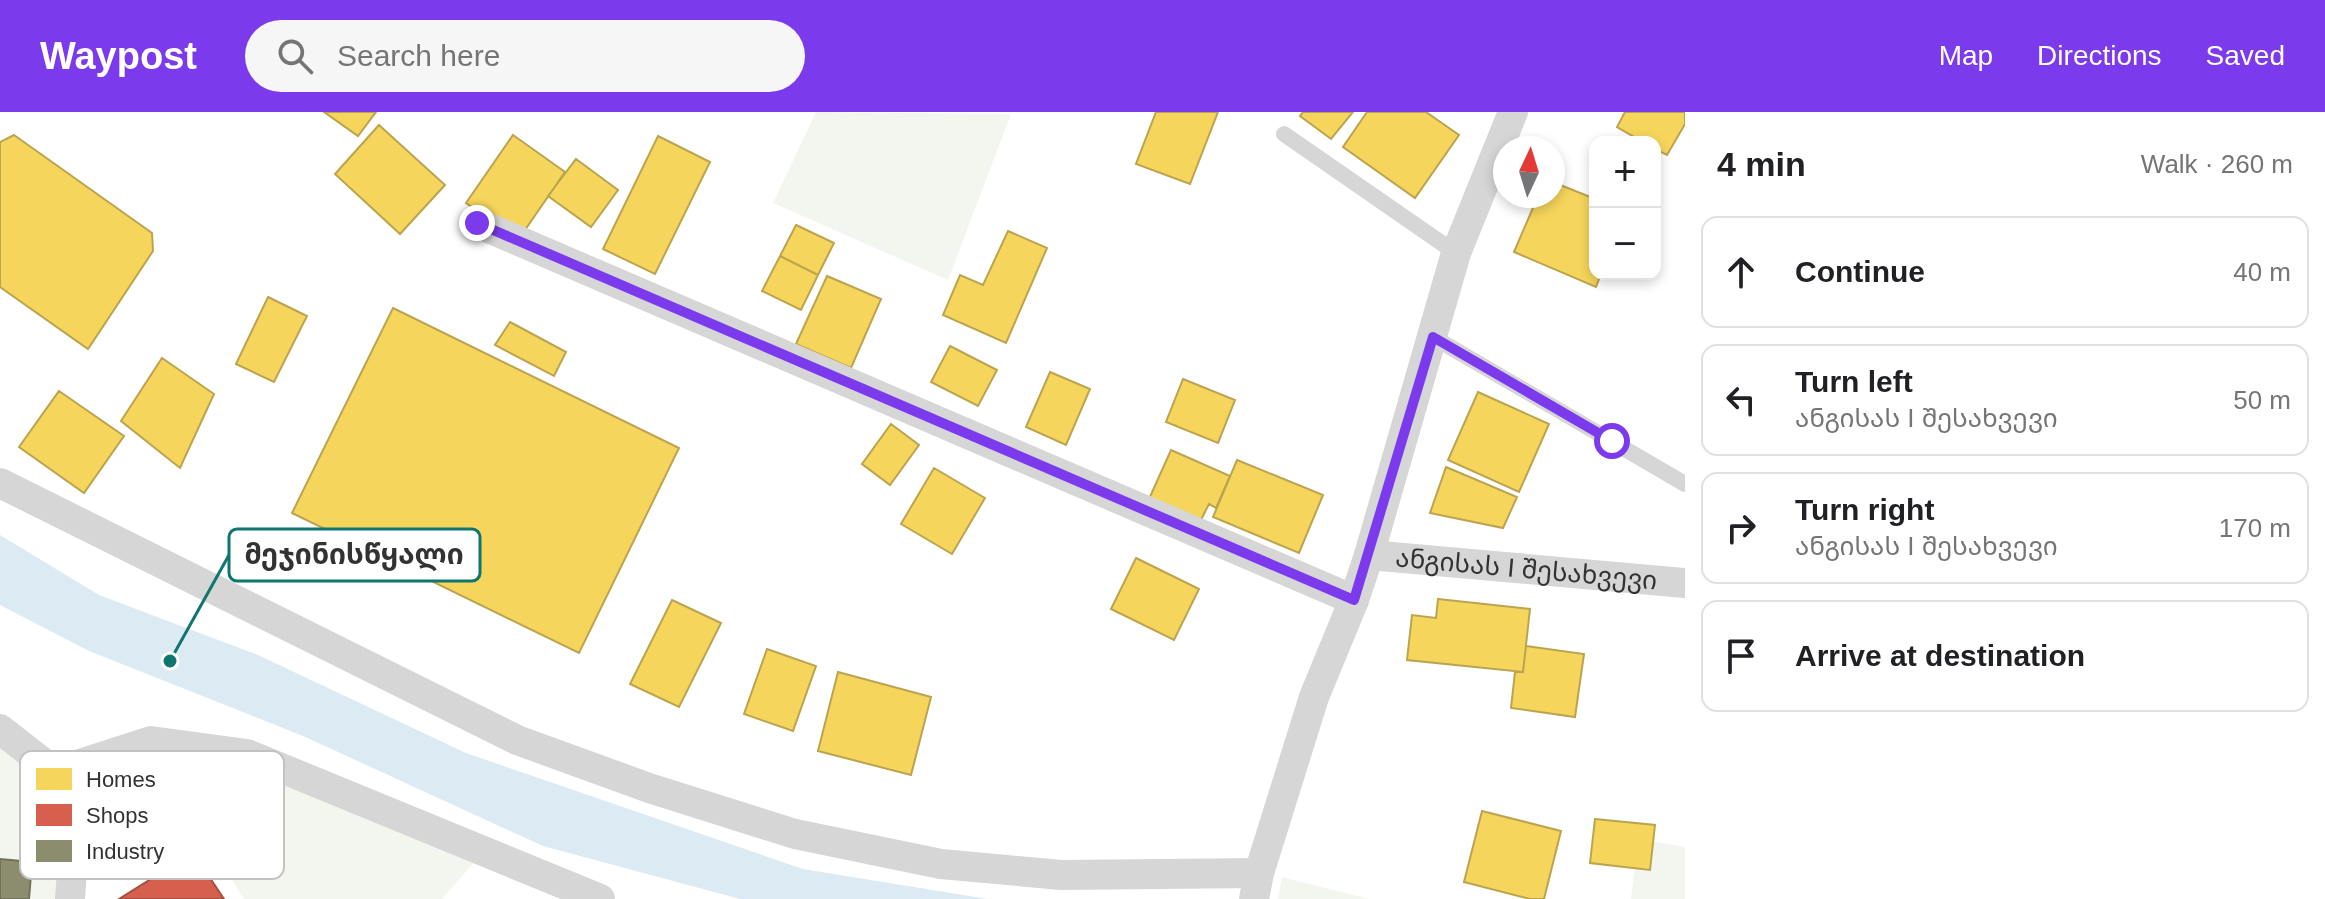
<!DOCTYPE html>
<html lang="en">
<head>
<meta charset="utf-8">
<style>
	:root { --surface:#fff; --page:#f6f6f6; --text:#202124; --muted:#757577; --line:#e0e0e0; --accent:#7c3aed }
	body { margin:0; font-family:Helvetica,"Noto Sans Georgian",sans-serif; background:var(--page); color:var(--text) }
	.controls { position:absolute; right:24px; top:24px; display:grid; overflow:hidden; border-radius:16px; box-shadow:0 4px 12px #0003 }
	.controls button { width:72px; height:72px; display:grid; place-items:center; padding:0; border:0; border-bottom:2px solid var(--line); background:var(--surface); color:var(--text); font:40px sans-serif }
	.compass { position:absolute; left:1493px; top:24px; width:72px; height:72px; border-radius:50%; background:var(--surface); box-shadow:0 4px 12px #0003; rotate:4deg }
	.stop { position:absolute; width:24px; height:24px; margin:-18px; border:6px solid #7c3aed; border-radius:50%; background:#fff }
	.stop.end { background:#7c3aed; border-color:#fff; box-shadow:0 2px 8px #0008 }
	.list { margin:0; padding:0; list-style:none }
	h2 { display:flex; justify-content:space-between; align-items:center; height:104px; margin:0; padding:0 32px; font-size:34px }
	h2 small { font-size:26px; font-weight:400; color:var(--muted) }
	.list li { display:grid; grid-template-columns:52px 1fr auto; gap:24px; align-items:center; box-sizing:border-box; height:112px; margin:0 16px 16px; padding:0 16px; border:2px solid var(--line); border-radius:16px }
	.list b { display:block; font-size:30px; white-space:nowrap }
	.list p { margin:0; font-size:26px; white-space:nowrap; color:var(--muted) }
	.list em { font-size:26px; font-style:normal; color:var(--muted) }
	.icon { flex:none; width:44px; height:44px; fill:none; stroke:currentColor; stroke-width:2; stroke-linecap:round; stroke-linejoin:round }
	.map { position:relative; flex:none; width:1685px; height:787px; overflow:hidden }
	header { display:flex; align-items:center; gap:48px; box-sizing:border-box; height:112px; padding:0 40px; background:var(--accent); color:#fff }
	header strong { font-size:38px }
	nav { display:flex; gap:44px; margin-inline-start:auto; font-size:28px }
	.search { width:560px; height:72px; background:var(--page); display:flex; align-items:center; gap:20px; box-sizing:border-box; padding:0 28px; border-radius:44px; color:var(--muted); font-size:30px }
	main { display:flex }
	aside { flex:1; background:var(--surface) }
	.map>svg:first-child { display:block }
	.green { fill:#f3f6ee }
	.water { fill:#dcebf3 }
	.homes { fill:#f6d55c; stroke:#bba44f; stroke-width:2 }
	.shops { fill:#d6604d; stroke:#a55245; stroke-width:2 }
	.industry { fill:#8c8c6e; stroke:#71715c; stroke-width:2 }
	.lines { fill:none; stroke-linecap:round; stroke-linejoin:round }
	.lane { stroke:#d6d6d6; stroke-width:16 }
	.street { stroke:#d6d6d6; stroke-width:30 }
	.route { stroke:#7c3aed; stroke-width:10 }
	.labels { text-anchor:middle; stroke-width:8; stroke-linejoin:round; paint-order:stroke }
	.street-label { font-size:26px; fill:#323232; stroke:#fff }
	.key { fill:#fff; stroke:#c2c2c2; stroke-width:2 }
	.key-label { font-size:22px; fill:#323232 }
	.leader { fill:none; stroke:#0f766e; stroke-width:3 }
	.callout-dot { fill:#0f766e; stroke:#fff; stroke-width:3 }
	.callout { fill:#fff; stroke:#0f766e; stroke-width:3 }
	.callout-label { font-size:28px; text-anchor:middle; font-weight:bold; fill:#323232 }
</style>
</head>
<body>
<header>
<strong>Waypost</strong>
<div class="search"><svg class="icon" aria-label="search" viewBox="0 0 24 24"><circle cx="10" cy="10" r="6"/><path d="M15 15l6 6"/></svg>Search here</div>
<nav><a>Map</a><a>Directions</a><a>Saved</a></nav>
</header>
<main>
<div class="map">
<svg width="1685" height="787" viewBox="0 0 1685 787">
	<rect width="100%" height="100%" fill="#fff"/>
	<path class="green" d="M816,0L1011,2L948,168L773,91Z
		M0,617L55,660L70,787H0Z
		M247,642L484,739L442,787H244L214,740L182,666Z
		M1638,727L1685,735V787H1631Z
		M1282,765L1369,787H1278Z"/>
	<path class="water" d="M0,423L99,483L258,543L466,641L803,757L988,787H740L543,734L303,624L89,539L0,493Z"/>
	<path class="homes" d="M324,0H376L358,24Z
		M1156,0H1218L1190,72L1136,52Z
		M1303,0H1353L1331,27L1300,4Z
		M1367,0H1426L1459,23L1415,86L1343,35Z
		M1625,0H1685V12L1667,43L1655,37V30H1643L1617,15Z
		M379,13L445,73L400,122L335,62Z
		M14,23L152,121L153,139L88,237L0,175V30Z
		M513,23L565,60L518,128L466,91Z
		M658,24L710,50L655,162L603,137Z
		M576,47L618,78L591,115L548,84Z
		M1553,70L1595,87V162H1601L1596,175L1514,140L1538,84H1553Z
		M796,113L834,131L818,163L780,144Z
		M1008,119L1047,136L1006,231L943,203L960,163L983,173Z
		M780,144L818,163L801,198L762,179Z
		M827,164L881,187L851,256L796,232Z
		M268,185L307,204L274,270L236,252Z
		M393,196L679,336L579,541L292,401Z
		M510,210L566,240L554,264L495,233Z
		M950,234L997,258L978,294L931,270Z
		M162,246L214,282L180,356L121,309Z
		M1050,260L1090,277L1066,333L1026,315Z
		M1183,267L1235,288L1218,331L1166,310Z
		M59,279L124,324L84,381L19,335Z
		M1478,280L1549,312L1519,380L1448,348Z
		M891,312L919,333L890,373L862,352Z
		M1171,338L1230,364L1216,396L1209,392L1200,410L1149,387Z
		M1237,348L1323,383L1299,441L1213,405Z
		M1446,355L1517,385L1503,416L1430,401Z
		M934,356L985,386L952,442L901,412Z
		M1136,446L1199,477L1174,528L1111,497Z
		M1438,487L1530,497L1523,560L1407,548L1412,503L1436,506Z
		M672,488L721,511L679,595L630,572Z
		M1526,534L1584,542L1575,605L1511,596L1515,560H1523Z
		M767,537L816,554L793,619L744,602Z
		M838,560L931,585L911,663L818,639Z
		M1482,699L1561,719L1544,787H1530L1464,770Z
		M1595,707L1655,713L1650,758L1590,751Z"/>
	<path class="shops" d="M200,751L224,787H119L159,762Z"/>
	<path class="industry" d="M0,747L32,750L29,787H0Z"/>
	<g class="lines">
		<path class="lane" d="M1284,22L1456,141
			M1433,225L1685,372"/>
		<g class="street">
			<path d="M477,111L1354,488"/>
			<path d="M0,371L517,628L649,676L795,722L941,752L1061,763L1259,761"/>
			<path id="s1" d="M1369,443L1685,471"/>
			<path d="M0,617L55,660L151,629L247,642L600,787"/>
			<path d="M55,660L73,745L70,787"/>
			<path d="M1254,787L1259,761L1314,585L1354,488L1369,443L1456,141L1513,0"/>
		</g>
	</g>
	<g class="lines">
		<path class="route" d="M477,111L1354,488L1433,225L1612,329"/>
	</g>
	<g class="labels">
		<g class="street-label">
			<text dy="9" stroke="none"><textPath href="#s1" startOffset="158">ანგისას I შესახვევი</textPath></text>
		</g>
	</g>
	<rect x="20" y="639" width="264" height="128" rx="12" class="key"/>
	<rect x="36" y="656" width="36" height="22" fill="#f6d55c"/>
	<rect x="36" y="692" width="36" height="22" fill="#d6604d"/>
	<rect x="36" y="728" width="36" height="22" fill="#8c8c6e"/>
	<g class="key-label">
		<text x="86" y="675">Homes</text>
		<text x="86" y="711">Shops</text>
		<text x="86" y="747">Industry</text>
	</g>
	<path class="leader" d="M170 549L229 443"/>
	<circle class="callout-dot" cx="170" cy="549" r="8"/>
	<rect class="callout" x="229" y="417" width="251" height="52" rx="8"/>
	<g class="callout-label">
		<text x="354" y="452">მეჯინისწყალი</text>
	</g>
</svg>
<div class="controls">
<button>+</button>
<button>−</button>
</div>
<svg class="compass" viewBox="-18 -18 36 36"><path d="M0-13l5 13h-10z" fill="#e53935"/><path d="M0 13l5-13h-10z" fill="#757577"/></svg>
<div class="stop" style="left:1612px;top:329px"></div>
<div class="stop end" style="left:477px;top:111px"></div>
</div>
<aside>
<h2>4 min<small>Walk · 260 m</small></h2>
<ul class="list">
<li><svg class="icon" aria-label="ahead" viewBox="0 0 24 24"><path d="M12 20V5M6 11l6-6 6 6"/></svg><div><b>Continue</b></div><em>40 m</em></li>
<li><svg class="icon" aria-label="left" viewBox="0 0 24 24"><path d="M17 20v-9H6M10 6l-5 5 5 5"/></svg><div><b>Turn left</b><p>ანგისას I შესახვევი</p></div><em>50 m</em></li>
<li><svg class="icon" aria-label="right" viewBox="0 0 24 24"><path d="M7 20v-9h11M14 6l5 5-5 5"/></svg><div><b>Turn right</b><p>ანგისას I შესახვევი</p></div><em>170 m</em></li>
<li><svg class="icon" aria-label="arrive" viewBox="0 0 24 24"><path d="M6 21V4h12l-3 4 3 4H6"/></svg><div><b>Arrive at destination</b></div></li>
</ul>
</aside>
</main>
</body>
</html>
